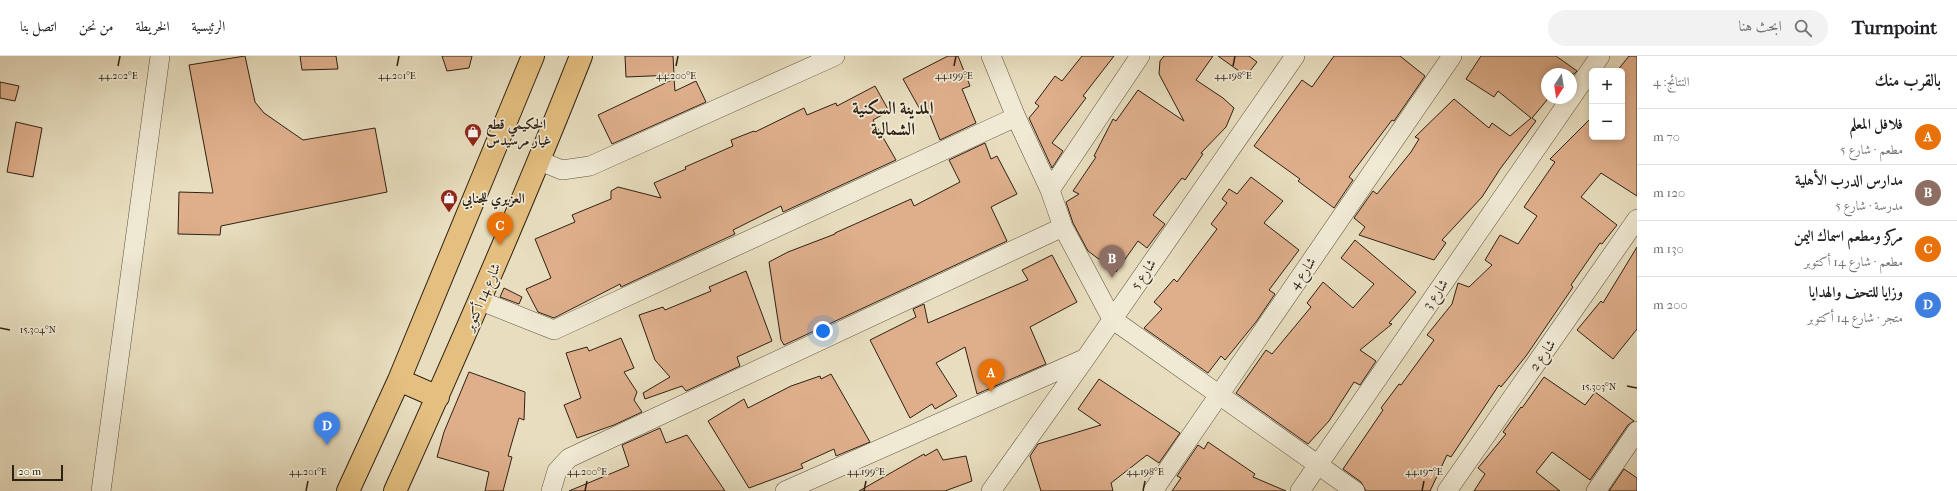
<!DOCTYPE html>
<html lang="ar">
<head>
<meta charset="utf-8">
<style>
	:root { --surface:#fff; --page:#f2f2f2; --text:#202124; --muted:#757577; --line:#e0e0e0; --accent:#db2777 }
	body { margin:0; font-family:"IM FELL French Canon",Amiri,serif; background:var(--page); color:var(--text); direction:rtl }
	.controls { position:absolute; right:12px; top:12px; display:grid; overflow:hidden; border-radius:6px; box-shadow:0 2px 6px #0003 }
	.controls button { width:36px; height:36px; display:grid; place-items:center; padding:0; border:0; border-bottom:1px solid var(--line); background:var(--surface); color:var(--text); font:20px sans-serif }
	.compass { position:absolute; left:1541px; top:12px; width:36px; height:36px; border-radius:50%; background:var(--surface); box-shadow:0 2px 6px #0003; rotate:192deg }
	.scale { position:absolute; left:12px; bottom:10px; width:51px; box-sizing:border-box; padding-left:4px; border:2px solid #2e2114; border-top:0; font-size:11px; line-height:14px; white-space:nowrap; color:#2e2114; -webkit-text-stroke:3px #f0ead5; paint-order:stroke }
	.you { position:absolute; left:823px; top:275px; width:14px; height:14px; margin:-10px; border:3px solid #fff; border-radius:50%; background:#1a73e8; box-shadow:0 0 0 6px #1a73e833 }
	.badge { display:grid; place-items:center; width:26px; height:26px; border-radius:50%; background:var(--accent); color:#fff; font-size:13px; font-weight:700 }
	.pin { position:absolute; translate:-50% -33px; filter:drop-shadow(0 1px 2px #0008) }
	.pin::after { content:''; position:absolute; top:21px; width:14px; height:12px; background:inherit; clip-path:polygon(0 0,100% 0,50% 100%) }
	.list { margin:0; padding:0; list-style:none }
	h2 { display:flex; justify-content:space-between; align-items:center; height:52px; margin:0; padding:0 16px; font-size:17px }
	h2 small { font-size:13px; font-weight:400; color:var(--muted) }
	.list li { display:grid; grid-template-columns:26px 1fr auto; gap:12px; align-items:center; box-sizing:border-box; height:56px; padding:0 16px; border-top:1px solid var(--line) }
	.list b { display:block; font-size:15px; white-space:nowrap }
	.list p { margin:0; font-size:13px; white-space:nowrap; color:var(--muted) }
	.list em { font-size:13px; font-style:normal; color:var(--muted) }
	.icon { flex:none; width:22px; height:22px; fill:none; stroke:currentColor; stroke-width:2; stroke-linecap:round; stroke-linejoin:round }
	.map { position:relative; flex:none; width:1637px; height:435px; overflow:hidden; direction:ltr }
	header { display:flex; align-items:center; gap:24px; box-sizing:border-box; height:56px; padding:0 20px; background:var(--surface); border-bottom:1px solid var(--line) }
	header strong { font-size:19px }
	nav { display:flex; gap:22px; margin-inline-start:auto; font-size:14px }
	.search { width:280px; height:36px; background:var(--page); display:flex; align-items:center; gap:10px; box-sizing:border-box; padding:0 14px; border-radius:22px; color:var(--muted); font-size:15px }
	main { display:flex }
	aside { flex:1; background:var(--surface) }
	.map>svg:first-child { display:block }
	.building { fill:#dfaf8c; stroke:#2e2114 }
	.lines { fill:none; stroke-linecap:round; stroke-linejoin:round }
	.minor-casing { stroke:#5c503f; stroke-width:20 }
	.major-casing { stroke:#2e2114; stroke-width:24 }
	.minor { stroke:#f0ead5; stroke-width:19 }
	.major { stroke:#e4bf80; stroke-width:22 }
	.ticks { fill:none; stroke:#2e2114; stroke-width:1.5 }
	.labels { text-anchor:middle; stroke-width:3.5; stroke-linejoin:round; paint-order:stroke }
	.poi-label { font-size:14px; font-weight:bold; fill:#2e2114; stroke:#f0ead5; text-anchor:start }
	.street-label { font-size:14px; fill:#2e2114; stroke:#f0ead5 }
	.district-label { font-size:18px; font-weight:bold; fill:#2e2114; stroke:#f0ead5 }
	.ticks-label { font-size:10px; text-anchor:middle; fill:#2e2114; stroke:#f0ead5; stroke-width:3.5; stroke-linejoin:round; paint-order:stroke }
</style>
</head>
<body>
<header>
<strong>Turnpoint</strong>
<div class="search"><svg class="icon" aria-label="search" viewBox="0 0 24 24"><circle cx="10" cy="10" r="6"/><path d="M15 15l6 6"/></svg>ابحث هنا</div>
<nav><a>الرئيسية</a><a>الخريطة</a><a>من نحن</a><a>اتصل بنا</a></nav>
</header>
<main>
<aside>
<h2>بالقرب منك<small>النتائج: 4</small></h2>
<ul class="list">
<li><span class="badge" style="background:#e8710a">A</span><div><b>فلافل المعلم</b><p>مطعم · شارع 5</p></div><em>70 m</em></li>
<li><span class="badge" style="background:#8d6e63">B</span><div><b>مدارس الدرب الأهلية</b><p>مدرسة · شارع 5</p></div><em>120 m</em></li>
<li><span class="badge" style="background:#e8710a">C</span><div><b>مركز ومطعم اسماك اليمن</b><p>مطعم · شارع 14 أكتوبر</p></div><em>130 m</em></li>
<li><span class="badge" style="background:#3f7fe0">D</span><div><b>وزايا للتحف والهدايا</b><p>متجر · شارع 14 أكتوبر</p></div><em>200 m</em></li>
</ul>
</aside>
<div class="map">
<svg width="1637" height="435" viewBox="0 0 1637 435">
	<rect width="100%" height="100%" fill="#e8debf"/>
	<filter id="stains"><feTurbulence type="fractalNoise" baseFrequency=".005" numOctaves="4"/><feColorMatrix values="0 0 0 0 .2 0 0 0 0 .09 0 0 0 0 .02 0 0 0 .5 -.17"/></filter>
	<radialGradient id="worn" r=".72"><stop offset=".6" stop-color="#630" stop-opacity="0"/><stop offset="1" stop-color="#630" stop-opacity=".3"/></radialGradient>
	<path class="building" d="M245,0L255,46L264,57L303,84L375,72L387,136L221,170L220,179L178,178L179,136L213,137L189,9Z
		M300,0H336L338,13L302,14Z
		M442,0H472L469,12L447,15Z
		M625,0H673L674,19L626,21Z
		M948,0H958L970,30L962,33L976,67L940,84L928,54L922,57L903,23Z
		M1082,0H1114L1083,40L1086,42L1052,87L1063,95L1052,112L1029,62L1039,50L1035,47L1055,20L1062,25Z
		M1164,0H1213L1196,24L1223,42L1234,52L1226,71L1201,97L1203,98L1185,124L1182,122L1153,159L1165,168L1147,192L1138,185L1116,216L1088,195L1073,167L1066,146L1079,138L1073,135L1096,101L1094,100L1113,63L1116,65L1138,34L1184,65L1159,18L1160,5Z
		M1218,0H1249L1257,6L1246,20Z
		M1334,0H1400L1425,20L1394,65L1392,64L1349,121L1353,124L1334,152L1298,125L1300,123L1254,90L1302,24L1312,31Z
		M1481,0H1556L1577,15L1574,18H1547V44L1532,62L1536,65L1500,113L1482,141L1442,184L1446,187L1434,204L1359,179L1365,171L1354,162L1373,135L1377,138L1411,96L1419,83L1415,81L1454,43L1489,72L1492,67L1510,80L1531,62L1498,35L1494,41L1466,23Z
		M1629,0H1637V140L1601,117L1581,141L1617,169L1602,188L1600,187L1571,229L1573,231L1526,300L1501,331L1499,329L1451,401L1447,399L1430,435H1366L1361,426L1343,413L1383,354L1381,352L1399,328L1401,329L1434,284L1427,279L1452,248L1458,227L1469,231L1492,209L1485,204L1500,179L1518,188L1537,160L1524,151L1555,106L1550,103L1592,61V81H1622V15H1617Z
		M674,23L675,35L696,25L706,46L612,88L598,59Z
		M0,26L19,30L15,45L0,42Z
		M875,30L889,55L873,64L896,104L783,156L781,150L733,174L735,178L621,231L620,228L554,262L538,256L526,233L551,222L535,183L575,166L572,159L611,143V135L618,131L661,142L654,127L686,113L685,111L733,90L731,84L754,75L755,76L804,52L807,59L836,47L837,50Z
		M16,66L42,72L33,121L7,116Z
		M985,87L991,103L997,100L1017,138L991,151L1007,185L784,289L781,284L769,206L788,196L835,178V177L911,143L914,150L960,126L949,104Z
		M1251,121L1283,145L1264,167L1299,194L1269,234L1275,238L1256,266L1225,304L1221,300L1208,317L1144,272L1162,253L1154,246L1174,223L1177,226L1217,173L1211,168L1227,147L1222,143L1229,133L1237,138Z
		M1355,184L1416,236L1389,267L1392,268L1360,294L1376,305L1360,329L1354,326L1329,365L1308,388L1236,337L1266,294L1272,298L1311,251L1307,247L1323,226L1353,252L1374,228L1341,202Z
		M1637,191V273L1613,303L1577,274L1601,245L1603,247Z
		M1052,199L1077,246L1030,271L1046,308L977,338L965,291L936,307L957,340L935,353L932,348L910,362L870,284L916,261L913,253L924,248L928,267L1028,224L1022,214Z
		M746,215L772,285L737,301L740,310L686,335L682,330L645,343L643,337L670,321L655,304L639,259L663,251L665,254L711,235L709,231Z
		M504,232L522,241L519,248L500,241Z
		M621,282L634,312L624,316L637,336L634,344L642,356L614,369L577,382L564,349L581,342L566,297L587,291L589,295Z
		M469,316L525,336L524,364L519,362L508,400L512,401L503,435H485L489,416L437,401L444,376Z
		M831,318L870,386L836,400L834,393L801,408L803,412L749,432L708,365L744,343L748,352L791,330L820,320L821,323Z
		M1544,321L1585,349L1595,336L1634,365L1628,369L1590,424L1552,396L1536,416L1560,435H1474L1485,418L1478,412L1506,378L1503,376L1521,351L1522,352Z
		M1099,323L1180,377L1159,407L1147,399L1111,427L1113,435H1041L1030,400L1038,388L1101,369L1078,353Z
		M660,372L666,387L687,379L725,435H569L629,410L622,389Z
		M1208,386L1255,418L1253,421L1286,435H1172L1181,422L1177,420L1198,389L1204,393Z
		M937,393L943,404L966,400L972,425L945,435H859L924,398L925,400Z
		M1624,413L1637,422V435H1609Z"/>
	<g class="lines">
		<defs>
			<path id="minor" d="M991,0L1016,61L1050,134L1063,171L1112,263L1355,435
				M1571,42L1600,0
				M540,105L562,114L590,110L835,0
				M1050,134L1140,0
				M481,245L554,274L1016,61
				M101,435L160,0
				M551,435L557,415L569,402L1063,171
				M785,435L1084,303
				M991,435L1085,303L1295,0
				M1153,435L1452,0
				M1300,435L1571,42
				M1447,435L1637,163
				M1596,435L1637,375"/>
			<path id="major" d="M399,324L438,341
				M348,435L399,324L533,0
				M395,435C460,291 523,147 581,0"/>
		</defs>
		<use href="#minor" class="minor-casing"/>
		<use href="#major" class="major-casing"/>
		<use href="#minor" class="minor"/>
		<use href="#major" class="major"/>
	</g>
	<path class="ticks" d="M118,10L120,0M397,10L399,0M676,10L678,0M954,10L956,0M1233,10L1235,0M0,272L10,274M1627,330L1637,332M306,435L308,425M585,435L587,425M864,435L866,425M1143,435L1145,425M1422,435L1424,425"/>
	<defs>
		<symbol id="shop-pin" viewBox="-11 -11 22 30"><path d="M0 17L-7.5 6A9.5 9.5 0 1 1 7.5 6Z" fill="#8f2418" stroke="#f0ead5"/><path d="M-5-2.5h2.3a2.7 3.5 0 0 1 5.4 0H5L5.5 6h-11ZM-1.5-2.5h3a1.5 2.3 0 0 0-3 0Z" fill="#fff"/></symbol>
	</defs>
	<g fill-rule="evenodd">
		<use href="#shop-pin" x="463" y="66" width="20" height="27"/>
		<use href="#shop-pin" x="439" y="132" width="20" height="27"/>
	</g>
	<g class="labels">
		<g class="poi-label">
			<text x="486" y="73">الحكيمي قطع<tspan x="486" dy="16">غيار مرسيدس</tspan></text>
			<text x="462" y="147">العزيري للجنابي</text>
		</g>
		<g class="street-label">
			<text transform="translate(1302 217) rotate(-55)" y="5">شارع 4</text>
			<text transform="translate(1143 218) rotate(-55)" y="5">شارع 5</text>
			<text transform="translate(1435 238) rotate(-55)" y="5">شارع 3</text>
			<text transform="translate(482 241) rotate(-67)" y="5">شارع 14 أكتوبر</text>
			<text transform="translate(1542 299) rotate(-55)" y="5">شارع 2</text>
		</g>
		<g class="district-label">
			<text x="893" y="58">المدينة السكنية<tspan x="893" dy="21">الشمالية</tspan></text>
		</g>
	</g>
	<g class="ticks-label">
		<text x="118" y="23">44.202°E</text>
		<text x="397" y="23">44.201°E</text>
		<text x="676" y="23">44.200°E</text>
		<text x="954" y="23">44.199°E</text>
		<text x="1233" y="23">44.198°E</text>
		<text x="38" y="277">15.304°N</text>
		<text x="1599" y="334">15.303°N</text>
		<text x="308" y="419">44.201°E</text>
		<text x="587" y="419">44.200°E</text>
		<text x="866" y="419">44.199°E</text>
		<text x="1145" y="419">44.198°E</text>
		<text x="1424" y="419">44.197°E</text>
	</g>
	<rect width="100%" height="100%" filter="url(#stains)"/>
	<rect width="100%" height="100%" fill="url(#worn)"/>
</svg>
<div class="controls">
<button>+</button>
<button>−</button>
</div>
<svg class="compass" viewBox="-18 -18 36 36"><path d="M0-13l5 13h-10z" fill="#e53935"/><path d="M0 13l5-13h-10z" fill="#757577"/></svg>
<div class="scale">20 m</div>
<div class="you"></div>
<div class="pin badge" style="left:991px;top:336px;background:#e8710a">A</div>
<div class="pin badge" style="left:1112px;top:222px;background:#8d6e63">B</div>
<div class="pin badge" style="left:500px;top:189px;background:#e8710a">C</div>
<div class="pin badge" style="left:327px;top:389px;background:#3f7fe0">D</div>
</div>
</main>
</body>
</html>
